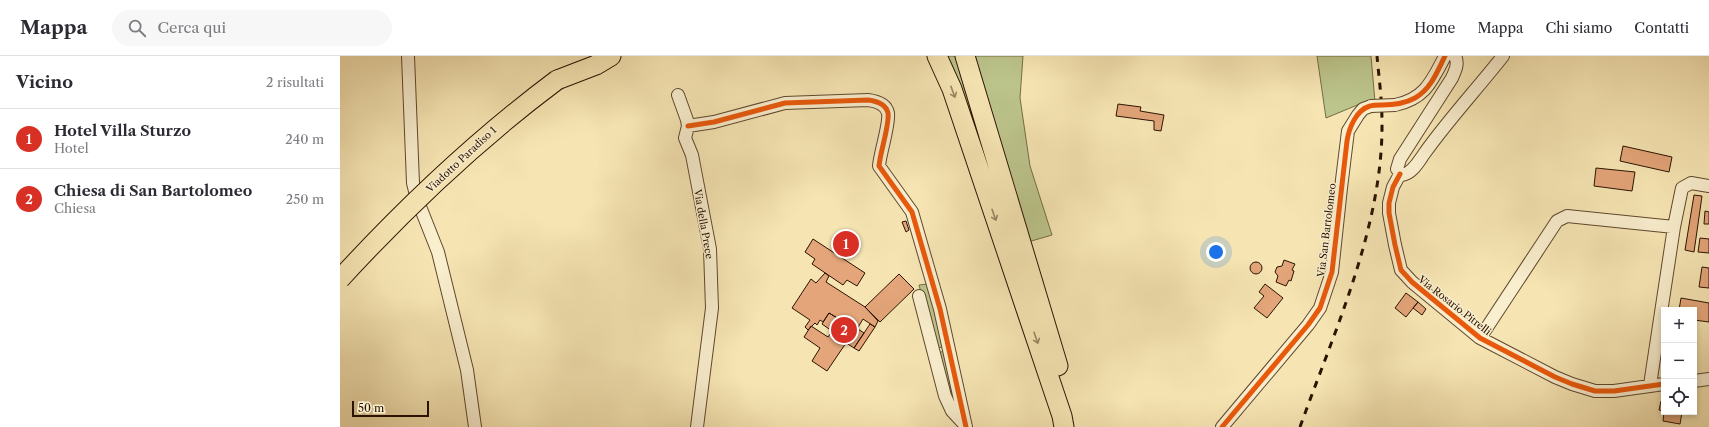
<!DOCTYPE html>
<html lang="it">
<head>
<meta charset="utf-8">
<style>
	:root { --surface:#fff; --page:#f7f7f7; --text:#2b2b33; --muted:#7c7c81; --line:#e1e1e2; --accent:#d93025 }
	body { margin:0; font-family:"Libre Caslon Text",serif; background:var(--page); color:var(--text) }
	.controls { position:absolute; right:12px; bottom:12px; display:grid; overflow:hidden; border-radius:0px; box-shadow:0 2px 6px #0003 }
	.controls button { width:36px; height:36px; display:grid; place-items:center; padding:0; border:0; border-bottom:1px solid var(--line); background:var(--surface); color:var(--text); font:20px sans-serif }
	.scale { position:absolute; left:12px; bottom:10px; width:77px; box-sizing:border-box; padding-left:4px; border:2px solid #2b1300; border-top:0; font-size:11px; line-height:14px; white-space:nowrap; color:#2b1300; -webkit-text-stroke:3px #f9eece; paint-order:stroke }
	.you { position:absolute; left:876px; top:196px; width:14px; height:14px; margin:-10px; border:3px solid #fff; border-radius:50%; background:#1a73e8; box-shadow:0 0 0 6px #1a73e833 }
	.badge { display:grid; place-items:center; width:26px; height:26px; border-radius:50%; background:var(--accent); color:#fff; font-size:13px; font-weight:700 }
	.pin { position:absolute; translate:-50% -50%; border:2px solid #fff; box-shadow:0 1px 4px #0006 }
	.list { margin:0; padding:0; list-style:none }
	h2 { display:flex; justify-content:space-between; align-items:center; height:52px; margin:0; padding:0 16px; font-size:17px }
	h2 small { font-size:13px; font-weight:400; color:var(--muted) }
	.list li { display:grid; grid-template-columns:26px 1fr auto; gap:12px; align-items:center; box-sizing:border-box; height:60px; padding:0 16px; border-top:1px solid var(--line) }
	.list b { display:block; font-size:15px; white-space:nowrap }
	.list p { margin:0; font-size:13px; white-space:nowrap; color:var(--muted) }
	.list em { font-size:13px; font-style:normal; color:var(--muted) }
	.icon { flex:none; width:22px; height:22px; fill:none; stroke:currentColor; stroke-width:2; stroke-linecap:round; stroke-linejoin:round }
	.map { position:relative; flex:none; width:1369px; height:371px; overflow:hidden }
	header { display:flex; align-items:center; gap:24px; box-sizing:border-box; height:56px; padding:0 20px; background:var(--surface); border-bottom:1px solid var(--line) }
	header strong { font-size:19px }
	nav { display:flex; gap:22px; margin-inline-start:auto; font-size:14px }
	.search { width:280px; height:36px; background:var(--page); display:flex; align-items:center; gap:10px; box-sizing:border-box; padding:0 14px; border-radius:22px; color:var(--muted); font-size:15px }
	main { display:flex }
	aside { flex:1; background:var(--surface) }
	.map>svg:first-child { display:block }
	.green { fill:#bcc58c; stroke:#746c46 }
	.building { fill:#e3a579; stroke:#2b1300 }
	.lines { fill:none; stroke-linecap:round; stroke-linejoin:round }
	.minor-casing { stroke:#5e482d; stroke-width:14 }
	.primary-casing { stroke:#2b1300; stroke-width:21 }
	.minor { stroke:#f9eece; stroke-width:12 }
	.primary { stroke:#f6e5b3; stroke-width:19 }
	.rail { stroke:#2b1300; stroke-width:3; stroke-dasharray:7 7; stroke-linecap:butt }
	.minor-bridge-casing { stroke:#5e482d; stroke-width:14; stroke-linecap:butt }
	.primary-bridge-casing { stroke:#2b1300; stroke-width:21; stroke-linecap:butt }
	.minor-bridge { stroke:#f9eece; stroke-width:12 }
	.primary-bridge { stroke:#f6e5b3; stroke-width:19 }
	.cycleway-casing { stroke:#f9eece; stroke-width:8 }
	.cycleway { stroke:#e8590c; stroke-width:5 }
	.oneway { stroke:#9b8662 }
	.labels { text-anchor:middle; stroke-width:3; stroke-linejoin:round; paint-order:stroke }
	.street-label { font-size:10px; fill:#2b1300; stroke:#f9eece }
</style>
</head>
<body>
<header>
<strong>Mappa</strong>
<div class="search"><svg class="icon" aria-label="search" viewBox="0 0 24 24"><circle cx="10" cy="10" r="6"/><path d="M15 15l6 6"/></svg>Cerca qui</div>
<nav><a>Home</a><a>Mappa</a><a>Chi siamo</a><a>Contatti</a></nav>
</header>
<main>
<aside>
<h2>Vicino<small>2 risultati</small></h2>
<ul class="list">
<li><span class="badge">1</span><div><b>Hotel Villa Sturzo</b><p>Hotel</p></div><em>240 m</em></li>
<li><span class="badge">2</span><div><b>Chiesa di San Bartolomeo</b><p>Chiesa</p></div><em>250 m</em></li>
</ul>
</aside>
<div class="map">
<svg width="1369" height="371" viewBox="0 0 1369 371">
	<rect width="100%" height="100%" fill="#f6e5b3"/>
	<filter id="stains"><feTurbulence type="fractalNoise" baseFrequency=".005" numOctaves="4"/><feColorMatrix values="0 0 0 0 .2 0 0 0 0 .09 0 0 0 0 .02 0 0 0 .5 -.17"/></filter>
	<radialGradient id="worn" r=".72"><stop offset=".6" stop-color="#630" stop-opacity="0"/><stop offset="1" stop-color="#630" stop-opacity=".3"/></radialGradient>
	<path class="green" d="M603,0H616L672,186Z
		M633,0H683L680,42L690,110L712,179L688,186Z
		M977,0H1031L1035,46L1027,45L986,62Z
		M588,228L604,290L596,293L579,229Z
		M605,295L616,348L614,349L597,297Z"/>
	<path class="building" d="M778,48L801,51L800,55L824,59L821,75L814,74V65L776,60Z
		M1283,90L1332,101L1329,116L1280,105Z
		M1256,112L1295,116L1292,135L1254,130Z
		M1354,139L1362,140L1354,196L1345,194Z
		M1365,155L1369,156V168H1364Z
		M566,165L569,174L566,176L562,166Z
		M1360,182L1369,183V197L1358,196Z
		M473,183L525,217L517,230L507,224L503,229L472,208L475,203L465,196Z
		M944,204L955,208L952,214L954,215L951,225L949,224L946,230L936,226L938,220L935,216L937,211L942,210Z
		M910 212a6 6 0 1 1 12 0a6 6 0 1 1-12 0Z
		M1362,211L1369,212V232L1359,231Z
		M485,217L489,220L486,226L525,251L538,265L535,271L523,263L517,273L501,262L499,263L489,257L483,266L480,264L477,269L475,267L468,274L465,271L470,264L452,252L471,223L476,227Z
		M559,218L574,233L540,266L525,251Z
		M925,228L943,242L927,262L914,252L924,240L919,236Z
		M1066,237L1078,246L1066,261L1055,252Z
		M1341,242L1369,247V266L1354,264V254H1339Z
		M1078,246L1086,253L1082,259L1073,252Z
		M489,257L499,263L501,262L524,277L514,292L491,277L492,275L482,268Z
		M530,268L535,271L519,295L514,292Z
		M471,270L488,281L491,277L506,287L487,315L472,305L480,292L464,281Z
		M1321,345H1324V355L1319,354Z
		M1324,356H1342L1340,368L1323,365Z"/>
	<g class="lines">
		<defs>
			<path id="minor" d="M68,0L73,127L77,143L98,196L127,314L135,371
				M1115,0C1119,8 1115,15 1112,22L1060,103L1057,113L1062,119C1072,118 1079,105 1084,98C1108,64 1137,33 1163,0
				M338,39L347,64L348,70L345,82L352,99L370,193L372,252L357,371
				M1055,49C1085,43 1092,25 1105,0
				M348,70L374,66L445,47L528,44C536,45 546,48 548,57C550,67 540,97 539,110L572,156L600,253L626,371
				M1060,118L1053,131L1049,147V157L1055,189L1061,214L1072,226L1140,282L1215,321L1232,328L1255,335H1274L1324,328
				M579,240L605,340L612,355L626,370
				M1140,282L1217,165L1227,160L1334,171
				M1354,325L1369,323
				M1310,329L1334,171L1342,132L1351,127L1369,130
				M882,371L968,269L980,252L992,216L1001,132L1008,75L1018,59L1023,53L1031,50"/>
			<path id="primary" d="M597,0L612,33L722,360L724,371
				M625,0L718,310
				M217,24L256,9L271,0"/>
		</defs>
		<use href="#minor" class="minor-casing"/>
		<use href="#primary" class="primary-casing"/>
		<use href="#minor" class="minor"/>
		<use href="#primary" class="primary"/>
		<path class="rail" d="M960,371C994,276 1043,170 1042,67C1042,44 1039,22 1037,0"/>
		<defs>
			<path id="minor-bridge" d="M1031,50L1055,49"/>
			<path id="primary-bridge" d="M0,223C67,150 138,83 217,24"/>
		</defs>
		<use href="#minor-bridge" class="minor-bridge-casing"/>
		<use href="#primary-bridge" class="primary-bridge-casing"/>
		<use href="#minor-bridge" class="minor-bridge"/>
		<use href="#primary-bridge" class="primary-bridge"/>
		<defs>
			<path id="cycleway" d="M348,70L374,66L445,47L528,44C536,45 546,48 548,57C550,67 540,97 539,110L572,156L600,253L626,371
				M1060,118L1053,131L1049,147V157L1055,189L1061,214L1072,226L1140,282L1215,321L1232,328L1255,335H1274L1324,328
				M882,371L968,269L980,252L992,216L1007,85C1009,72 1016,54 1030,50C1033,49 1038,49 1042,49C1054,49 1064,48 1075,42C1091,33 1097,16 1105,0"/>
		</defs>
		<use href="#cycleway" class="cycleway-casing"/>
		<use href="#cycleway" class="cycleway"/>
	</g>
	<defs><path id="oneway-shaft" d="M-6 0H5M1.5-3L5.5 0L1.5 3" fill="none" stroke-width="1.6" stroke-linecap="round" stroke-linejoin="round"/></defs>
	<g class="oneway">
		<use href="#oneway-shaft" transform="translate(613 36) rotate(70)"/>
		<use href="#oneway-shaft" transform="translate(654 159) rotate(71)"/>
		<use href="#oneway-shaft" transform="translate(696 282) rotate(71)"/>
	</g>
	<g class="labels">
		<g class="street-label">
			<text transform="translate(121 103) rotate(-43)" y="4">Viadotto Paradiso 1</text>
			<text transform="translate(364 168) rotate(80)" y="4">Via della Prece</text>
			<text transform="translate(986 174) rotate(-83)" y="4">Via San Bartolomeo</text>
			<text transform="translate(1115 249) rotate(38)" y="4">Via Rosario Pitrelli</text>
		</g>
	</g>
	<rect width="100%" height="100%" filter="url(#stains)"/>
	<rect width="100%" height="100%" fill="url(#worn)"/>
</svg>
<div class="controls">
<button>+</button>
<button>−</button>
<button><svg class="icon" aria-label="locate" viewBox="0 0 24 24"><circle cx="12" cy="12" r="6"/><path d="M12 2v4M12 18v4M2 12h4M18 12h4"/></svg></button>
</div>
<div class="scale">50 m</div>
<div class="you"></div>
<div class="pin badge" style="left:506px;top:188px">1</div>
<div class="pin badge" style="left:504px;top:274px">2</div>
</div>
</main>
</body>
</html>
